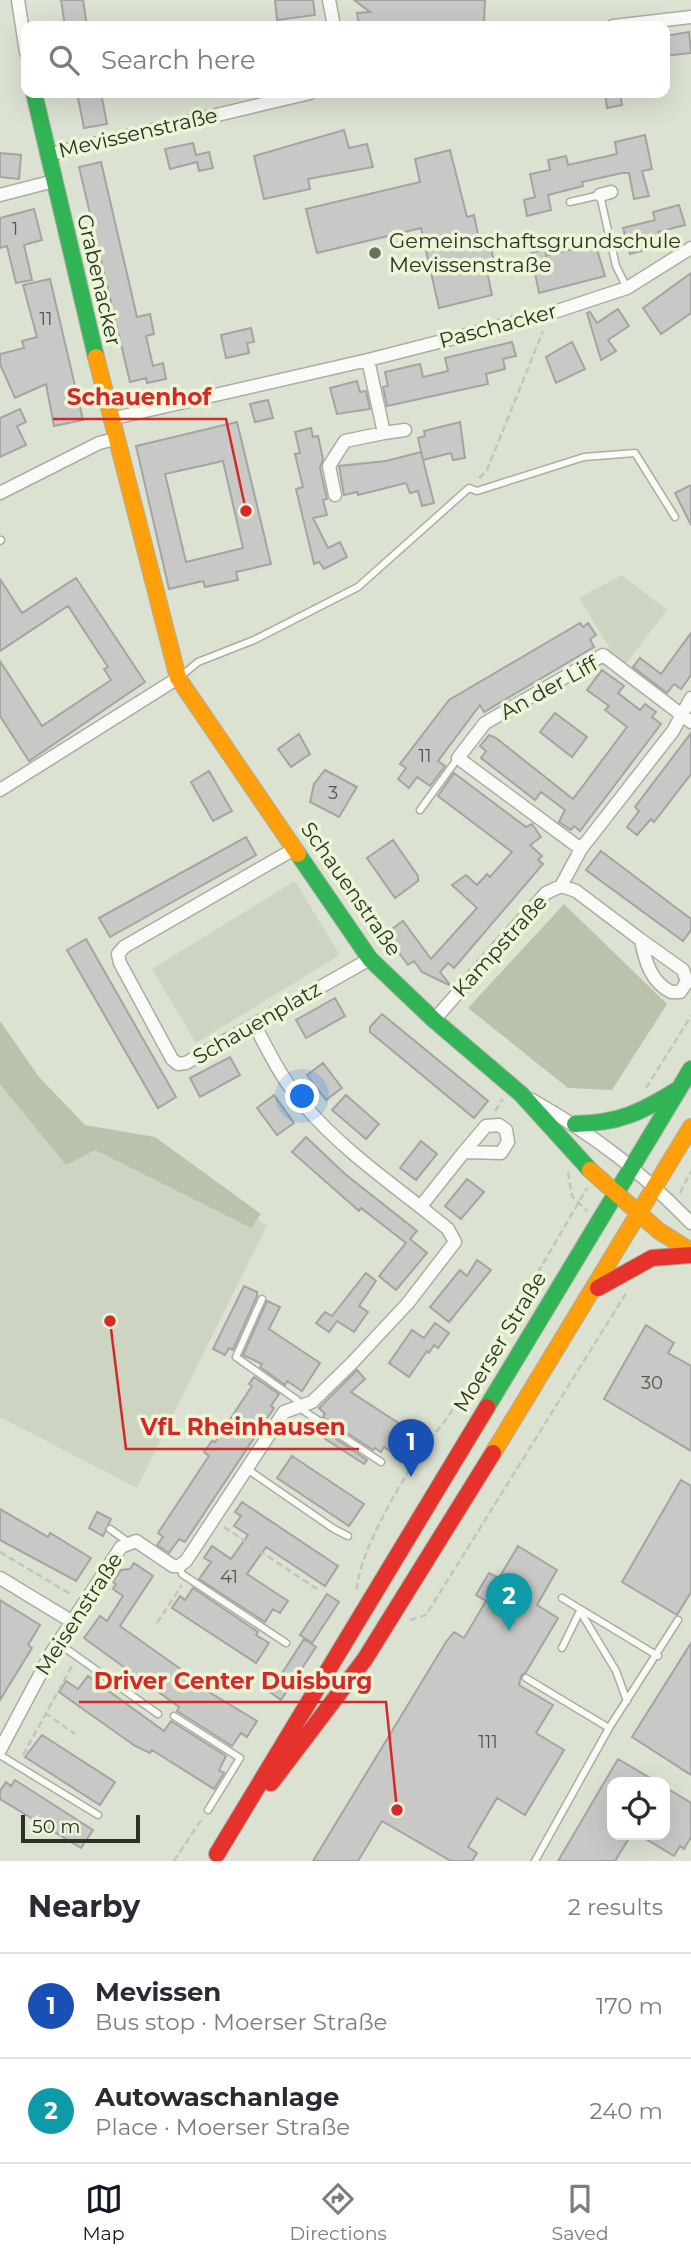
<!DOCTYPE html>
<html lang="en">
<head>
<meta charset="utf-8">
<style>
	:root { --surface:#fff; --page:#f2f2f3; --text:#2b2b33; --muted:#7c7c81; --line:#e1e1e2; --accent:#111827 }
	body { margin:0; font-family:Montserrat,sans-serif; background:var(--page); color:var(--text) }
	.controls { position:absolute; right:21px; bottom:21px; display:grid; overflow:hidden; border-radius:14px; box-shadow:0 7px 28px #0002 }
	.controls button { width:63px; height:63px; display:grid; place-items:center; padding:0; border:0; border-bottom:2px solid var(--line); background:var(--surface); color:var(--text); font:35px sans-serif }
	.scale { position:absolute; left:21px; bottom:18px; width:119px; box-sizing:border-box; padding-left:7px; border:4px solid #2d3126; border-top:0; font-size:19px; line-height:24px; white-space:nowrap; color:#2d3126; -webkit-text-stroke:5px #ebf6d7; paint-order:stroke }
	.you { position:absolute; left:303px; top:1097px; width:24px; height:24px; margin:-18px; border:5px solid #fff; border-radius:50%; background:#1a73e8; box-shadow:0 0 0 10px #1a73e833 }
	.badge { display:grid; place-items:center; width:46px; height:46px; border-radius:50%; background:var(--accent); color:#fff; font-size:23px; font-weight:700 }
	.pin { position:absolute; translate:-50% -58px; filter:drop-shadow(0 2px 4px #0008) }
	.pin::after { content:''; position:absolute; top:37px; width:24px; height:21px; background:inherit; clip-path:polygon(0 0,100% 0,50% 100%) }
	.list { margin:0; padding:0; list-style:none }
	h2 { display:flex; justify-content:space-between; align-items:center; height:91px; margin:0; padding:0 28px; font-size:30px }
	h2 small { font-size:23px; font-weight:400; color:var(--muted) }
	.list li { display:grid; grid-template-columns:46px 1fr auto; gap:21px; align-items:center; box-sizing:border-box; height:105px; padding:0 28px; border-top:2px solid var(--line) }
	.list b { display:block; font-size:26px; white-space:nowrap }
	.list p { margin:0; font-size:23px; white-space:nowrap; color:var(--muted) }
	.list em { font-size:23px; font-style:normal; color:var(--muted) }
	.icon { flex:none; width:38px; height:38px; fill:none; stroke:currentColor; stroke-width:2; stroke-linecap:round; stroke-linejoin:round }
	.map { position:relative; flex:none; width:691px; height:1861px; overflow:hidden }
	.search { position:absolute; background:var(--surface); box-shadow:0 7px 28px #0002; left:21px; right:21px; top:21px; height:77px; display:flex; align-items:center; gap:18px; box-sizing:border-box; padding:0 24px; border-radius:14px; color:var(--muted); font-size:26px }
	.sheet { height:301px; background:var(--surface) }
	nav { display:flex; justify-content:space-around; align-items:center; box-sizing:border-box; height:98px; border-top:2px solid var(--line); background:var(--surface); font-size:19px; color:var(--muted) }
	nav a { display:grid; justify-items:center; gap:4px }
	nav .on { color:var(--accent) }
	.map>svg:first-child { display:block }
	.green { fill:#ced4c2 }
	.forest { fill:#bac2ab }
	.building { fill:#c8c8c7; stroke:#a4a4a2; stroke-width:2; fill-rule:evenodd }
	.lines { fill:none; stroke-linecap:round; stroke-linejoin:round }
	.lane-casing { stroke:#a9aea1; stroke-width:9 }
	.street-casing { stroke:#a9aea1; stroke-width:15 }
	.fast-casing { stroke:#a9aea1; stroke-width:18 }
	.slow-casing { stroke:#a9aea1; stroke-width:18 }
	.jam-casing { stroke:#a9aea1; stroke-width:18 }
	.path { stroke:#c2c4bd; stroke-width:2.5; stroke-dasharray:7 3.5; stroke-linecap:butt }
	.lane { stroke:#fafbf8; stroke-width:6 }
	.street { stroke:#fafbf8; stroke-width:12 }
	.fast { stroke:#30b455; stroke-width:16 }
	.slow { stroke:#ff9f0a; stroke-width:16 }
	.jam { stroke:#e5322d; stroke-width:16 }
	.poi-dot { fill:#6a6f62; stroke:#ebf6d7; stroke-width:2.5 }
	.labels { text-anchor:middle; stroke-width:7; stroke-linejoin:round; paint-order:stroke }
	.number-label { font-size:18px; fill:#54574e }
	.street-label { font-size:21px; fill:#2d3126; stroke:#ebf6d7 }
	.poi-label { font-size:21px; fill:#2d3126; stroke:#ebf6d7; text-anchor:start }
	.leader { fill:none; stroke:#d62828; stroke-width:2.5 }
	.callout-dot { fill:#d62828; stroke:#ebf6d7; stroke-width:2.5 }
	.callout-label { font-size:23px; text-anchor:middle; font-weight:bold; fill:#d62828; stroke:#ebf6d7; stroke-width:7; stroke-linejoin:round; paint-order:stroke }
</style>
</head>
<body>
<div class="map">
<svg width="691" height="1861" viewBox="0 0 691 1861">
	<rect width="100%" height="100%" fill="#dce2d1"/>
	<path class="green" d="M622,575L667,610L625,665L607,651L609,647L579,598Z
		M295,881L340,955L196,1043L152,969Z
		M0,1043L83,1131L267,1225L137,1488L0,1417Z"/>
	<path class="forest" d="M564,904L667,1004L612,1090L568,1088L468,1008Z
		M0,1021L39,1077L85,1125L155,1137L261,1214L251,1228L95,1150L66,1165L0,1084Z"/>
	<path class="building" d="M61,0H83L87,26H65Z
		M275,0H313L315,15L277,20Z
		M354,0H485L484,25L359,26L357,13L370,12Z
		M689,32L691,53L665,56V36Z
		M77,93H101L107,124L84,128Z
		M605,93H620L622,105L607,108Z
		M344,130L349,148L367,144L373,167L308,179L310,189L264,199L254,156Z
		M645,135L652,169L642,171L649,196L634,199L629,173H622L582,182L583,186L548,195L551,210L527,216L524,200L535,197L530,174L550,170L548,160L566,156L568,165L617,154L615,142Z
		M193,143L196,155L209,152L213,168L199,171L197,162L170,169L165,149Z
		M450,150L467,217L474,215L479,239L488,237L496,269L487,271L492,295L439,308L421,228L317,253L306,209L420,182L415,159Z
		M0,153L21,155L19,179L0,177Z
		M101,162L137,317L150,314L154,334L146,336L153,366L163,363L166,379L147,383L146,378L130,382L79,167Z
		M679,205L685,225L658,232L661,242L641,247L642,251L630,254L623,228L655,220L653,212Z
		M34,209L42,240L24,245L32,280L16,283L7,246L0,248V218Z
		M595,243L605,276L539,293L531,253L545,249L546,256Z
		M691,273V313L661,334L643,308Z
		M50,279L83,420L54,426L46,384L15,398L0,364V354L24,348L22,341L37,337L23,285Z
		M618,309L629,326L608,340L616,351L601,360L587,313L590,312L597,323Z
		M251,328L254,342L247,343L249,353L226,358L221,335Z
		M512,342L516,356L503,359L505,369L486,374L488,384L387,406L383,387L388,386L385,372L420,364L423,377L448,371L445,358Z
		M572,342L585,369L556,383L546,357Z
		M357,381L360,392L366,391L370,409L337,414L330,388Z
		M268,400L273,418L255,422L250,404Z
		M20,409L26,422L17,426L26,445L0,457V418Z
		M237,422L271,564L236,572L238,580L205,587L203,581L169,589L136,446ZM223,461L243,548L186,562L165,474Z
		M460,422L465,458L453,460L451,453L423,460L418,438L425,436L424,431Z
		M311,428L313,437L318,436L323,459L320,468L327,499L323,500L327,515L313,518L328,548L340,542L347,557L324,569L319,562L314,564L296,489L303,487L295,454L300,453L295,432Z
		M421,452L434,503L422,506L418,491L410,493L406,483L358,495L357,492L344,495L339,466L386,461Z
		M691,485V525L675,493Z
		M76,578L145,682L29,761L0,716V661L42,726L111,680L104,669L108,667L68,606L0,651V579L22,613Z
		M580,623L583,627L588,623L596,635L590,639L594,647L484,712L480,705L438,761L445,766L430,786L417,777L409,788L398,779L406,768L400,764L449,700Z
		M691,633V675L681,689L674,684L667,693L633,667L640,658L661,674Z
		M602,670L624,686L618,693L640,710L645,704L656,712L652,717L661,724L580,831L574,826L571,830L559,822L565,810L541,792L535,800L481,758L486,751L480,746L489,735L496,738L573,799L627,727L605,710L609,706L587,690Z
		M555,713L587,737L572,757L540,732Z
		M691,733V774L654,822L651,819L637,835L627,827L639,811L635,807Z
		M299,734L310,754L291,767L278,749Z
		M325,770L357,787L339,817L310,802L314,784Z
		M209,771L232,811L213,821L191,782Z
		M454,773L526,827L532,824L541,837L530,845L542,856L538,860L543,864L454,968L448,963L440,972L451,986L422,972L414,961L408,965L385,934L403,921L431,959L477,908L452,885L466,875L477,885L487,874L490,877L512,852L438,796Z
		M246,837L256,855L110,937L99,918Z
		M393,840L418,876V881L395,898L367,858Z
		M601,851L691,919V930L683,941L586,870Z
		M86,939L176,1097L158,1108L67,950Z
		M335,998L345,1016L306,1038L296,1020Z
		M382,1014L488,1101L474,1118L370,1032V1027Z
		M230,1057L240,1075L200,1097L190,1078Z
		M323,1063L342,1088L326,1100L307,1075Z
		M274,1095L294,1123L277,1135L257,1108Z
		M346,1095L379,1124L366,1139L332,1110Z
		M306,1137L345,1174L417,1231L410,1239L427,1253L396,1290L379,1276L406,1243L361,1208L359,1211L292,1152Z
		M421,1141L437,1154L416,1180L400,1168Z
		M467,1179L484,1192L461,1219L445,1206Z
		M477,1260L491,1270L449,1322L430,1307L460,1270L467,1276Z
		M366,1273L376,1281L359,1306L368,1312L354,1332L337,1321L329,1332L316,1323L325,1312L332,1316Z
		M244,1286L257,1292V1296L233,1350L229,1348L225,1355L213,1349Z
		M267,1301L280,1307L269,1329L320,1363L302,1391L287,1381L285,1385L260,1367L262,1364L243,1355Z
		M435,1323L449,1333L438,1348L434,1345L429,1353L427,1351L409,1377L389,1363L412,1330L424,1338Z
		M646,1325L674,1343L668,1353L691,1366V1451L604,1399Z
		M357,1370L365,1379L351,1392L400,1424L392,1435L404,1443L396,1455L384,1447L381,1452L375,1448L373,1450L323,1417L325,1414L319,1408Z
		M254,1377L279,1394L271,1406L274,1408L185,1542L179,1539L169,1553L157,1545L163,1537L158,1533L209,1456L204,1452L212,1441L215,1442L252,1386L249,1384Z
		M317,1426L367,1460L364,1464L313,1431Z
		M292,1456L364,1504L349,1526L277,1478Z
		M681,1480L691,1486V1592L677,1615L622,1582Z
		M242,1502L338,1566L325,1586L266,1547L247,1574L288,1601L280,1613L273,1609L265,1622L199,1579L211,1562L204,1558L212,1546L231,1559L248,1535L234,1526L241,1516L235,1512Z
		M0,1509L48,1537L50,1533L91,1558L76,1581L0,1540Z
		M97,1512L111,1519L103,1536L89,1528Z
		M518,1546L557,1570L537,1605L558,1618L526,1672L521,1676L519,1685L553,1705L536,1733L564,1750L525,1815L497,1798L468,1847L477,1853L472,1861H451L382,1821L358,1861H313L446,1642L454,1632L464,1638L486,1601L476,1595L489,1573L499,1578Z
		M134,1563L153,1576L120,1626L196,1680L194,1683L257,1721L247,1737L241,1733L232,1746L177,1711L179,1707L84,1638L100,1616L107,1621L123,1596L113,1589L116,1584L113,1582L121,1570L130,1569Z
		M193,1588L258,1632L256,1635L269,1643L256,1663L172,1608L180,1596L185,1600Z
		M327,1594L339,1602L312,1643L300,1635Z
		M0,1600L40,1625L28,1645L32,1648L0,1700Z
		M304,1639L316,1647L281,1700L270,1692Z
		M691,1643V1775L632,1737Z
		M88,1676L164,1731L171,1721L226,1756L219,1770L224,1773L214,1789L152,1750L150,1753L135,1746L59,1692L66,1681L78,1689Z
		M42,1735L115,1782L100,1805L25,1757Z
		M618,1759L657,1782H612V1835H631L615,1861H558Z
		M15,1780L93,1830L81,1848L0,1799V1791L6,1782L11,1786Z
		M665,1787L691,1803V1837L684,1849L680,1846L674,1856L639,1835H665Z"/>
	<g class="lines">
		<defs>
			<path id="lane" d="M570,202L600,195L616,266L627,288
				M0,541L1,540
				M180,677L198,662L254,640L358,587L469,488L477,491L584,457L635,453L675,517
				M420,810L458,758
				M262,1299L236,1357L297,1400L304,1411L381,1462
				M247,1469L334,1529L348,1536
				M110,1529L128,1542
				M179,1566L182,1574L286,1643
				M562,1598L658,1656
				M58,1643L158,1714
				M562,1648L580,1611L616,1671L627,1701
				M526,1678L609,1728
				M174,1716L240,1758L208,1810
				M0,1755L98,1815
				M535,1861L609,1728L678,1620"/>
			<path id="street" d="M18,0L26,52
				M329,0L334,26
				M613,26L691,17
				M47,155L310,93
				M0,195L54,181
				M600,195L611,192
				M110,419L368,360L548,314L627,288L691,248
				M384,433L405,430
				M0,493L99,443L115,439
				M335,495L329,466L345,441L384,433L368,360
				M0,790L178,678
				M296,848L124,947L118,954L120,963L172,1059L178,1064L186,1063L370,959
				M581,849L458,758L485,723L603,655L691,722
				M561,886L581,849L673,731L691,698
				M434,1020L546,893L561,886L576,891L641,940C645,961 651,982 671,992H680L687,982L683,970L641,940
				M532,1100C597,1137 638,1169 691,1223
				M421,1206L464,1152L501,1153L508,1142L506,1130L499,1125L486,1126L464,1152
				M0,1578L71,1621
				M0,1750L52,1652L121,1547L136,1541L173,1566H179L186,1561L284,1412L312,1402L352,1363L408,1303L455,1242L448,1229C400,1189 346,1154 305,1106C283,1082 269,1052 254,1024"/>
			<path id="fast" d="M34,93L96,357
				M298,854L370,959L434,1020L521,1094L590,1170
				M575,1124C619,1123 640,1113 677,1090
				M487,1407L691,1069"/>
			<path id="slow" d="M96,357L178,678L298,854
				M590,1170L659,1231L691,1251
				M493,1453L691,1127"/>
			<path id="jam" d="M598,1288L652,1258L691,1255
				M271,1783L365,1659L493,1453
				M217,1854L487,1407"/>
		</defs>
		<use href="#lane" class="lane-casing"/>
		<use href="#street" class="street-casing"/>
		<use href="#fast" class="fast-casing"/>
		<use href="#slow" class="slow-casing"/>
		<use href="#jam" class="jam-casing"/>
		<path class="path" d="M479,478L487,470L543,331
			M646,1088L691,1016
			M495,1111L503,1099
			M568,1172L572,1196L587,1211
			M680,1193L691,1171
			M224,1527L320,1591
			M0,1552L72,1595
			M357,1590C357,1556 402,1480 422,1450C431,1437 442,1426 451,1412C500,1341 543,1263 587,1188
			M410,1620L426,1615L628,1290
			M157,1623L182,1585
			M45,1713L75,1734
			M23,1755L72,1666
			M174,1861L203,1817"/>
		<use href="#lane" class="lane"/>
		<use href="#street" class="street"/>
		<use href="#fast" class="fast"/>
		<use href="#slow" class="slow"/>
		<use href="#jam" class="jam"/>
	</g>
	<circle class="poi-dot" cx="375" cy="253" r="7"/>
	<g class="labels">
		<g class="number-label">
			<text x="15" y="235">1</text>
			<text x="46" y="325">11</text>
			<text x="425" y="762">11</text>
			<text x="333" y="799">3</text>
			<text x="652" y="1389">30</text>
			<text x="229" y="1583">41</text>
			<text x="488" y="1748">111</text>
		</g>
		<g class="street-label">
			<text transform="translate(138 133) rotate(-13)" y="7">Mevissenstraße</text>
			<text transform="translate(99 280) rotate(77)" y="7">Grabenacker</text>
			<text transform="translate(498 326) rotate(-15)" y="7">Paschacker</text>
			<text transform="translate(549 688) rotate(-29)" y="7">An der Liff</text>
			<text transform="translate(351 889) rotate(55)" y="7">Schauenstraße</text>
			<text transform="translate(500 946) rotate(-48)" y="7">Kampstraße</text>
			<text transform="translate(257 1023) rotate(-30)" y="7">Schauenplatz</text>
			<text transform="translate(500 1342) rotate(-59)" y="7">Moerser Straße</text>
			<text transform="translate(79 1614) rotate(-57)" y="7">Meisenstraße</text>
		</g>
		<g class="poi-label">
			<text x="389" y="248">Gemeinschaftsgrundschule<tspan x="389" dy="24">Mevissenstraße</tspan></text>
		</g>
	</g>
	<path class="leader" d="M246 511L226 419H53M110 1321L126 1449H359M397 1810L386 1702H79"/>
	<g class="callout-dot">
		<circle cx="246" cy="511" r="7"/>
		<circle cx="110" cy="1321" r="7"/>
		<circle cx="397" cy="1810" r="7"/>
	</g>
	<g class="callout-label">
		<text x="139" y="405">Schauenhof</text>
		<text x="243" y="1435">VfL Rheinhausen</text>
		<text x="233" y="1689">Driver Center Duisburg</text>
	</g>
</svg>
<div class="controls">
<button><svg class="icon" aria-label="locate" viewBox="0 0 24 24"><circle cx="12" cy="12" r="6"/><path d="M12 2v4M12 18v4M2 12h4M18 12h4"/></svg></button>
</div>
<div class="scale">50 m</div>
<div class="you"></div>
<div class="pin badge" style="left:411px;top:1477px;background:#1a4fb4">1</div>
<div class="pin badge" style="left:509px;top:1631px;background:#0f9aa8">2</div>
<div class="search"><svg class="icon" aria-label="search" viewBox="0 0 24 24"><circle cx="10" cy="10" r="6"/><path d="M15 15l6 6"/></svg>Search here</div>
</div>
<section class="sheet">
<h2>Nearby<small>2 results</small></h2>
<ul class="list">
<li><span class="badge" style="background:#1a4fb4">1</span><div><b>Mevissen</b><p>Bus stop · Moerser Straße</p></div><em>170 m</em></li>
<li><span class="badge" style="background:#0f9aa8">2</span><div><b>Autowaschanlage</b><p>Place · Moerser Straße</p></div><em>240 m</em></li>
</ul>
</section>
<nav>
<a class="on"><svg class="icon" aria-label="map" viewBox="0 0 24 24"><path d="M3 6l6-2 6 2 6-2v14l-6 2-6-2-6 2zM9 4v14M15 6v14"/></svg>Map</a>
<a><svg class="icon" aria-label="directions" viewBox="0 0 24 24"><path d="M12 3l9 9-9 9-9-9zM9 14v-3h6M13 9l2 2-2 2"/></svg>Directions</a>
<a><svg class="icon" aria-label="saved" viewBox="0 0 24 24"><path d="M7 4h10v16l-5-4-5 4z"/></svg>Saved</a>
</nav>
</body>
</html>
